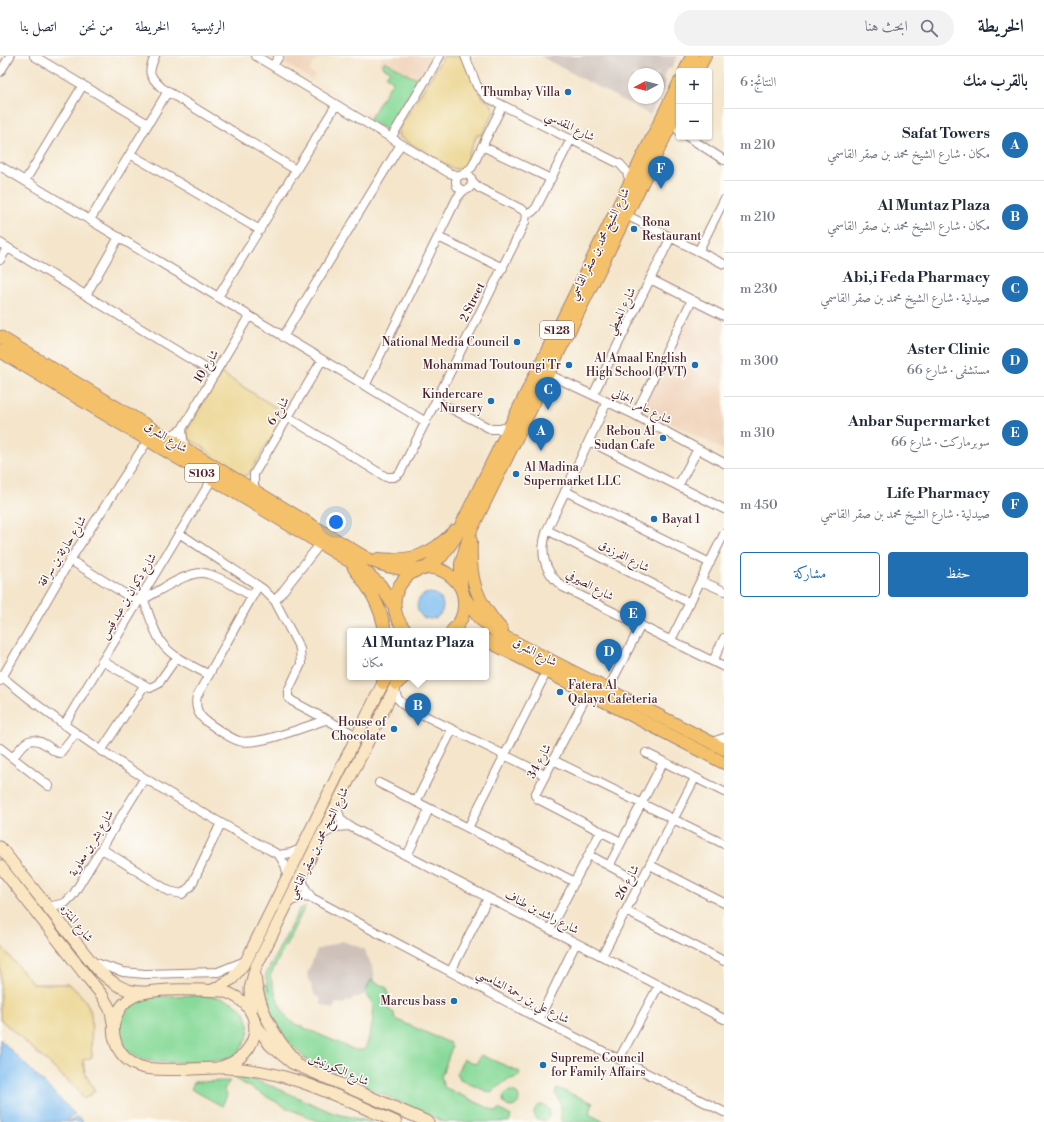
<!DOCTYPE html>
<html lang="ar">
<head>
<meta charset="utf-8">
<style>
	:root { --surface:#fff; --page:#f2f2f3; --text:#1f2937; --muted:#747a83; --line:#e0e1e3; --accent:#1f6fb2 }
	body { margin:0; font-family:"Libre Bodoni",Amiri,serif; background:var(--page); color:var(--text); direction:rtl }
	.controls { position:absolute; right:12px; top:12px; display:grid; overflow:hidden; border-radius:4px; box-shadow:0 1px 3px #0004 }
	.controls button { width:36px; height:36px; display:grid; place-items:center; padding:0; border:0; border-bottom:1px solid var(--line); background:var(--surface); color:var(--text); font:20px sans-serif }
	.compass { position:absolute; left:628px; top:12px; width:36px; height:36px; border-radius:50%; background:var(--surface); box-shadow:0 1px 3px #0004; rotate:263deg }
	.you { position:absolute; left:336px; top:466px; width:14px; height:14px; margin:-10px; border:3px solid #fff; border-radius:50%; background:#1a73e8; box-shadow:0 0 0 6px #1a73e833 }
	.badge { display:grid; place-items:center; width:26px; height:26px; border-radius:50%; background:var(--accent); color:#fff; font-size:13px; font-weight:700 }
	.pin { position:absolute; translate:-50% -33px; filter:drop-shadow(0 1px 2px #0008) }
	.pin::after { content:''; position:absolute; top:21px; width:14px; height:12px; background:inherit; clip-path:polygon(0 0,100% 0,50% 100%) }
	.popup { position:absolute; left:347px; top:572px; width:142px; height:52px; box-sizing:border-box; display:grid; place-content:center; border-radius:4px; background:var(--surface); filter:drop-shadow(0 1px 3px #0005); font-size:13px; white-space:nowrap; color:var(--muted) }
	.popup b { font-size:15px; color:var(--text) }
	.popup::after { content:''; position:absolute; left:50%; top:100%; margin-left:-8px; border:8px solid transparent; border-top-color:var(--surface) }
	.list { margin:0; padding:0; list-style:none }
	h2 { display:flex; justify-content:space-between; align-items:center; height:52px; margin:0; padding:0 16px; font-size:17px }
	h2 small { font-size:13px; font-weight:400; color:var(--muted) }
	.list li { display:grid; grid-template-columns:26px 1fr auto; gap:12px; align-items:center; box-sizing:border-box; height:72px; padding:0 16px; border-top:1px solid var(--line) }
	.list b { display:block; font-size:15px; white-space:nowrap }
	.list p { margin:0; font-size:13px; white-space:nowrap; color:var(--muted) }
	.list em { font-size:13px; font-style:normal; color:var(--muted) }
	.actions { display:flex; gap:8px; padding:12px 16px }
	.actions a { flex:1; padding:9px 0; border:1px solid var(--accent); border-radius:4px; text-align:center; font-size:14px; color:var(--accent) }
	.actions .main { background:var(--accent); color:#fff }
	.icon { flex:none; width:22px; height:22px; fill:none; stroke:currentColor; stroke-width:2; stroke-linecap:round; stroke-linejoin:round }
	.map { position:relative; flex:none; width:724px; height:1066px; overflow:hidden; direction:ltr }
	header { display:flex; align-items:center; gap:24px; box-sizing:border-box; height:56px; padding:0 20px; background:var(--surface); border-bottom:1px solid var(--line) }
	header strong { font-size:19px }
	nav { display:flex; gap:22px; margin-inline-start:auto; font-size:14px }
	.search { width:280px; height:36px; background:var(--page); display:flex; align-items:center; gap:10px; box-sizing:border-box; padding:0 14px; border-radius:22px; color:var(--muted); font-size:15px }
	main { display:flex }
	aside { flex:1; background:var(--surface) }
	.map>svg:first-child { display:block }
	.built { fill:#f1d5bd }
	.industrial { fill:#cec1ba; fill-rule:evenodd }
	.green { fill:#89da9a; stroke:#6a7c62 }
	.sand { fill:#eeda9e; stroke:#9c7c64 }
	.water { fill:#7cbcf0; stroke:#636e8e }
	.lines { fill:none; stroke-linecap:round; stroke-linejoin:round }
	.street-casing { stroke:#9f827b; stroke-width:10 }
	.secondary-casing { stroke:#9f827b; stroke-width:13 }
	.primary-casing { stroke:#9f827b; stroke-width:14 }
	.street { stroke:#fff; stroke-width:8 }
	.secondary { stroke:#fbe6c3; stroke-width:11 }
	.primary { stroke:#f4c16a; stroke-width:12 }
	.poi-dot { fill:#1f6fb2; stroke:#fdfcf7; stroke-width:1.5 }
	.labels { text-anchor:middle; stroke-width:3; stroke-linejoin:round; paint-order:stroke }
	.shield { fill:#fdfcf7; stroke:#806168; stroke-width:1 }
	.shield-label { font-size:11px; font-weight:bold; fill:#4a1f2b }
	.poi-label { font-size:12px; fill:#4a1f2b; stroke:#fdfcf7; text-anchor:end }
	.street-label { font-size:12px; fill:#4a1f2b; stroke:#fdfcf7 }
</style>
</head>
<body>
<header>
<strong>الخريطة</strong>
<div class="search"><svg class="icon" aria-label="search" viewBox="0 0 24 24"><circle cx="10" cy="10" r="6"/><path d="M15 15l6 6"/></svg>ابحث هنا</div>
<nav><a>الرئيسية</a><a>الخريطة</a><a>من نحن</a><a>اتصل بنا</a></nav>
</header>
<main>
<aside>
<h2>بالقرب منك<small>النتائج: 6</small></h2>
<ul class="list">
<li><span class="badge">A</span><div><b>Safat Towers</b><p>مكان · شارع الشيخ محمد بن صقر القاسمي</p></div><em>210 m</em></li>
<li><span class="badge">B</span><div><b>Al Muntaz Plaza</b><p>مكان · شارع الشيخ محمد بن صقر القاسمي</p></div><em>210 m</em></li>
<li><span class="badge">C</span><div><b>Abi,i Feda Pharmacy</b><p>صيدلية · شارع الشيخ محمد بن صقر القاسمي</p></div><em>230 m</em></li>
<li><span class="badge">D</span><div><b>Aster Clinic</b><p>مستشفى · شارع 66</p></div><em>300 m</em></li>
<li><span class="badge">E</span><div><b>Anbar Supermarket</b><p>سوبرماركت · شارع 66</p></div><em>310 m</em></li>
<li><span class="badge">F</span><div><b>Life Pharmacy</b><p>صيدلية · شارع الشيخ محمد بن صقر القاسمي</p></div><em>450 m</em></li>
</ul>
<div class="actions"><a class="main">حفظ</a><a>مشاركة</a></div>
</aside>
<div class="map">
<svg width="724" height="1066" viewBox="0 0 724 1066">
	<rect width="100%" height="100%" fill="#fdfcf7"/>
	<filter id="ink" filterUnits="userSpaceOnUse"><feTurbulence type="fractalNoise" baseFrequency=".025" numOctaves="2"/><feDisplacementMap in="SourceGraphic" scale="8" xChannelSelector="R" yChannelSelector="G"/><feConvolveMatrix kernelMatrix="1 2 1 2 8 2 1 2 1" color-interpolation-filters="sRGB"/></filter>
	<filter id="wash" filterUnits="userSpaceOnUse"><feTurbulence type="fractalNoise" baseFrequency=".012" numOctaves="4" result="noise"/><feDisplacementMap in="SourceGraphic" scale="16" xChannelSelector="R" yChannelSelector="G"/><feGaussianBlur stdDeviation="0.9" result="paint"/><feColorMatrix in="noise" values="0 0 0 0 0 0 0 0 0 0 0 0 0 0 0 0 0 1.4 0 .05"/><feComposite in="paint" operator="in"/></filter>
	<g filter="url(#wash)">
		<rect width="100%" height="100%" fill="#f4e5cb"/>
		<path class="built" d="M288,0H318L309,15L315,19L312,23L371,59L392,25L385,21L388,15L378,8L383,0H438L387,71L285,7Z
			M696,249L724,265V394L643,352Z"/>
		<path class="industrial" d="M540,0H677L672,12L668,13L664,20L666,26L650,59ZM634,18H658V42H634Z
			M342,885L364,893L374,915V924L370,936L342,948L336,947L333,953L320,948L321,943L315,939L307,918L317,894Z"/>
		<path class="green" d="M385,5L412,21H426L393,72L384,73L369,64L393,25L386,20L390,15L382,10Z
			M305,851L270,920C276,937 279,956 293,967L355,994H364C369,987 375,960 373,951C372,945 369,942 365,937L371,924L387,932C390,940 387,946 389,954L394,957L395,963L450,987L452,991L441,1021L444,1031L497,1056L499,1053L511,1060L509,1066H444L308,1005C282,983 272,962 262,930L267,928L270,936L265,920L300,852Z
			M150,941C175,941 243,930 248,966C249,973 249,978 246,984C242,995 232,1002 221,1004C201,1005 163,1009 144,1004C119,997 111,970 128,951C130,949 132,946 135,945C139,943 145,942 150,941Z
			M481,999L520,1016L518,1021L507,1024L491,1037L460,1024L457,1016L464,1003L476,1008Z
			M248,1022L274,1031L333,1057L372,1066H320L285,1051L235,1023Z
			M230,1025L224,1033L227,1039L222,1050L191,1033L194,1026Z
			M557,1032L593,1047L589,1058L605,1066H561V1048L555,1037Z
			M503 1043a8 8 0 1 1 16 0a8 8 0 1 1-16 0Z
			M534 1057a8 8 0 1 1 16 0a8 8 0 1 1-16 0Z"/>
		<path class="sand" d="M444,0H462L483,42L492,49L494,56L482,79H477L466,104L468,109C461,115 456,114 448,110L399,81L398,74Z
			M221,317L286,358L248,419L240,420L222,409L203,391L190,384L186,375Z
			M0,889L33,928H68C102,953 88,965 92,1001L83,1004L85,1017L95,1035L84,1043L77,1033L0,963Z"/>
		<path class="water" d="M417 550a13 13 0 1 1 26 0a13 13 0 1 1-26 0Z
			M0,983L75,1058L68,1064L69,1066L77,1061L83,1066H0Z"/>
	</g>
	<g filter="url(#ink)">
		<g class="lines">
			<defs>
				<path id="street" d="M34,0L148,68
					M155,0C148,17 148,19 162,32L296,114
					M256,0L449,117L459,120
					M465,0L477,30L488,42L620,108L627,116L630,126
					M273,10L279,0
					M0,16L10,0
					M673,64L679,75
					M688,81L724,104
					M391,82L440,0
					M482,90L551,123
					M130,98L260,174
					M0,110L426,366
					M456 126a8 8 0 1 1 16 0a8 8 0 1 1-16 0Z
					M464,118L472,111L502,50
					M25,125L83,29
					M472,125L479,132L523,154L526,158
					M526,158L532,156L536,152L571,83
					M626,159L724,208
					M90,164L168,35
					M438,181L503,212
					M0,187L215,318
					M699,194L724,144
					M0,204L7,192
					M650,223L724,260
					M86,239L119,181
					M218,241L336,49
					M283,281L401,88
					M548,318L635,359L724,407
					M365,330L457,142L463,135
					M593,339L671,181
					M436,345L491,373H500L510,370
					M607,346L547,474C539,497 544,516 563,531L724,611
					M635,359L692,244
					M288,361L386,421H394L400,417L525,166L526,158
					M182,373L183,384L187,394
					M165,381L174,378L182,373L249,260
					M589,385L724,453
					M678,430L698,393
					M565,435L710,507
					M258,437L254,429V418L322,304
					M547,474L690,547
					M179,477L263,533L275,545L300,593L301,608L288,635V641L292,645L357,680
					M70,504L138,546
					M701,525L724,535
					M258,530L197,640C194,653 199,661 210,668C219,674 229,682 239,685C259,690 306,670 326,664
					M142,539C148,554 152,572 161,586C172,602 193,610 209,619
					M144,543C160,535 191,512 208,518C224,522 238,533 252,540
					M275,545L320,488
					M671,584L724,478
					M102,605L150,632L158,628L177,601
					M713,605L724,582
					M0,619C86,691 181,746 279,799L285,809L288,820
					M0,625L70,504L148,384
					M394,633L398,643L405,650L545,719
					M608,633L641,569
					M588,637L535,739L538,743L621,786
					M64,669L212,423
					M712,686L724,682
					M0,692L49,730
					M101,695L144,630
					M646,697L724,736
					M13,702C24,686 31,677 49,691C53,694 56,697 60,697L76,677
					M553,704L724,788
					M379,727L575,826
					M416,746L452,674
					M336,749L341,764L349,770L724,963
					M468,772L547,615
					M322,779L336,771L349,770
					M102,793L169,835L182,838L191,830L221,767
					M279,799L291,797L301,793
					M589,799L641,827
					M407,800L429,753
					M650,809L724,847
					M609,810L663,706
					M301,820L306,834L312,842
					M288,846L302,841L312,842L539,963L724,1056
					M48,851L65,847L73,839L144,723
					M626,855L724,905
					M550,873L601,775
					M602,900L695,722
					M93,906L123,916L145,918L218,916L243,906
					M451,915L488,842
					M539,963L576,887
					M619,1003L659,929"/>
				<path id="secondary" d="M0,791L98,914C111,926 125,937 144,936
					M0,810L83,916L102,939L111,955L113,967
					M255,918C256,947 275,983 294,1003
					M213,934L232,923L246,905L386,621
					M222,935C269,948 264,1002 217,1012C198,1012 158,1016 141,1011C128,1007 118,997 115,984C109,965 121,943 140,938C156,932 203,934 222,935Z
					M251,956L250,933L255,913L400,621
					M255,967L270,989L292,1007L428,1066
					M226,1012C288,1013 340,1042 396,1066"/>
				<path id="primary" d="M685,15L692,0
					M697,15L705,0
					M0,281L366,502C384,511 400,515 420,513
					M0,295L361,512L380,529L394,550
					M471,485C469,524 476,545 502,574
					M378,503C412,506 431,500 454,475
					M354,512C369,531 381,550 385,575
					M424,513L442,500L455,482L679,27
					M461,532V508L471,474L679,52
					M464,541L479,562L499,578L724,693
					M406,575C373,540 418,491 452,521C459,527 464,535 464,545C465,556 461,567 452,575
					M486,584L724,707
					M383,627L384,621
					M396,628L404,621"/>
			</defs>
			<use href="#street" class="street-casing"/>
			<use href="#secondary" class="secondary-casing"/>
			<use href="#primary" class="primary-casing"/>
			<use href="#street" class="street"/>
			<use href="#secondary" class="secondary"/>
			<use href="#primary" class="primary"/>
		</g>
	</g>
	<g class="poi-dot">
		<circle cx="568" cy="36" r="4"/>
		<circle cx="634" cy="173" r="4"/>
		<circle cx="517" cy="286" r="4"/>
		<circle cx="569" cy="309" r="4"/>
		<circle cx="695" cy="309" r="4"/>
		<circle cx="491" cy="345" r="4"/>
		<circle cx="663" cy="382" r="4"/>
		<circle cx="516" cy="418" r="4"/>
		<circle cx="654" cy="463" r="4"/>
		<circle cx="560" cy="636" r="4"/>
		<circle cx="394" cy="673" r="4"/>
		<circle cx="454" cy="945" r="4"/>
		<circle cx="543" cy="1009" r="4"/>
	</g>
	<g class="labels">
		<g class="shield">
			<rect x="540" y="265" width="34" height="18" rx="3"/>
			<rect x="185" y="408" width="34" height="18" rx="3"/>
		</g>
		<g class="shield-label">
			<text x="557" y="278">S128</text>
			<text x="202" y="421">S103</text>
		</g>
		<g class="poi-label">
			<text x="560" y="40">Thumbay Villa</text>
			<text x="642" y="170" text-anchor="start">Rona<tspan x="642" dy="14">Restaurant</tspan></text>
			<text x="509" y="290">National Media Council</text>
			<text x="687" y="306">Al Amaal English<tspan x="687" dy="14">High School (PVT)</tspan></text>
			<text x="561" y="313">Mohammad Toutoungi Tr</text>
			<text x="483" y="342">Kindercare<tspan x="483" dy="14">Nursery</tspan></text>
			<text x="655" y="379">Rebou Al<tspan x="655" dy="14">Sudan Cafe</tspan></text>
			<text x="524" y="415" text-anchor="start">Al Madina<tspan x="524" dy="14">Supermarket LLC</tspan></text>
			<text x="662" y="467" text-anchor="start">Bayat 1</text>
			<text x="568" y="633" text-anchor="start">Fatera Al<tspan x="568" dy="14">Qalaya Cafeteria</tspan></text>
			<text x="386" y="670">House of<tspan x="386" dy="14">Chocolate</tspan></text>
			<text x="446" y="949">Marcus bass</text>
			<text x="551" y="1006" text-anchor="start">Supreme Council<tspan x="551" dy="14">for Family Affairs</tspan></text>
		</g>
		<g class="street-label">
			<text transform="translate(570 70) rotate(26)" y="4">شارع المقدسي</text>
			<text transform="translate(599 188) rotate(-64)" y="4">شارع الشيخ محمد بن صقر القاسمي</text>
			<text transform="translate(472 246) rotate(-64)" y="4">2 Street</text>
			<text transform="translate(621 255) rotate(-64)" y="4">شارع المعيطي</text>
			<text transform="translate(206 310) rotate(-59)" y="4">شارع 10</text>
			<text transform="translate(642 350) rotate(27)" y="4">شارع عامر الحماني</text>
			<text transform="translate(278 355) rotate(-59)" y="4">شارع 6</text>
			<text transform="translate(166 381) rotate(31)" y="4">شارع الشرق</text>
			<text transform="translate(62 495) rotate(-58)" y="4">شارع حارثة بن سراقة</text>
			<text transform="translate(624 500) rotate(27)" y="4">شارع الفرزدق</text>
			<text transform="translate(590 529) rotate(28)" y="4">شارع الصيرفي</text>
			<text transform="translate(128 540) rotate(-59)" y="4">شارع ذكوان بن عبد قيس</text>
			<text transform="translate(535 596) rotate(27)" y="4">شارع الشرق</text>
			<text transform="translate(539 705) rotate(-62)" y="4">شارع 34</text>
			<text transform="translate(91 787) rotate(-59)" y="4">شارع بشر بن معاوية</text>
			<text transform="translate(318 787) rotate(-64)" y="4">شارع الشيخ محمد بن صقر القاسمي</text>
			<text transform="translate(627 826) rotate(-62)" y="4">شارع 26</text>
			<text transform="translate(542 856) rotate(27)" y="4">شارع راشد بن طناف</text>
			<text transform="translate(77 867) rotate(51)" y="4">شارع المنتزه</text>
			<text transform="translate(523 940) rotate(28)" y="4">شارع علي بن رحمة الشامسي</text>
			<text transform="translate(339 1013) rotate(24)" y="4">شارع الكورنيش</text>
		</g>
	</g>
</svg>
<div class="controls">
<button>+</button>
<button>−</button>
</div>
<svg class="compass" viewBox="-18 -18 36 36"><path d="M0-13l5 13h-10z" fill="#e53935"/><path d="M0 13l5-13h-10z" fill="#747a83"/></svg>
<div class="you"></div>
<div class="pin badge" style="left:541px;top:395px">A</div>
<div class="pin badge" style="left:418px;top:670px">B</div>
<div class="popup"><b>Al Muntaz Plaza</b>مكان</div>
<div class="pin badge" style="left:548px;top:354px">C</div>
<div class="pin badge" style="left:609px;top:616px">D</div>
<div class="pin badge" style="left:633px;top:578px">E</div>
<div class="pin badge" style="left:661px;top:133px">F</div>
</div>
</main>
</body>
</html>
